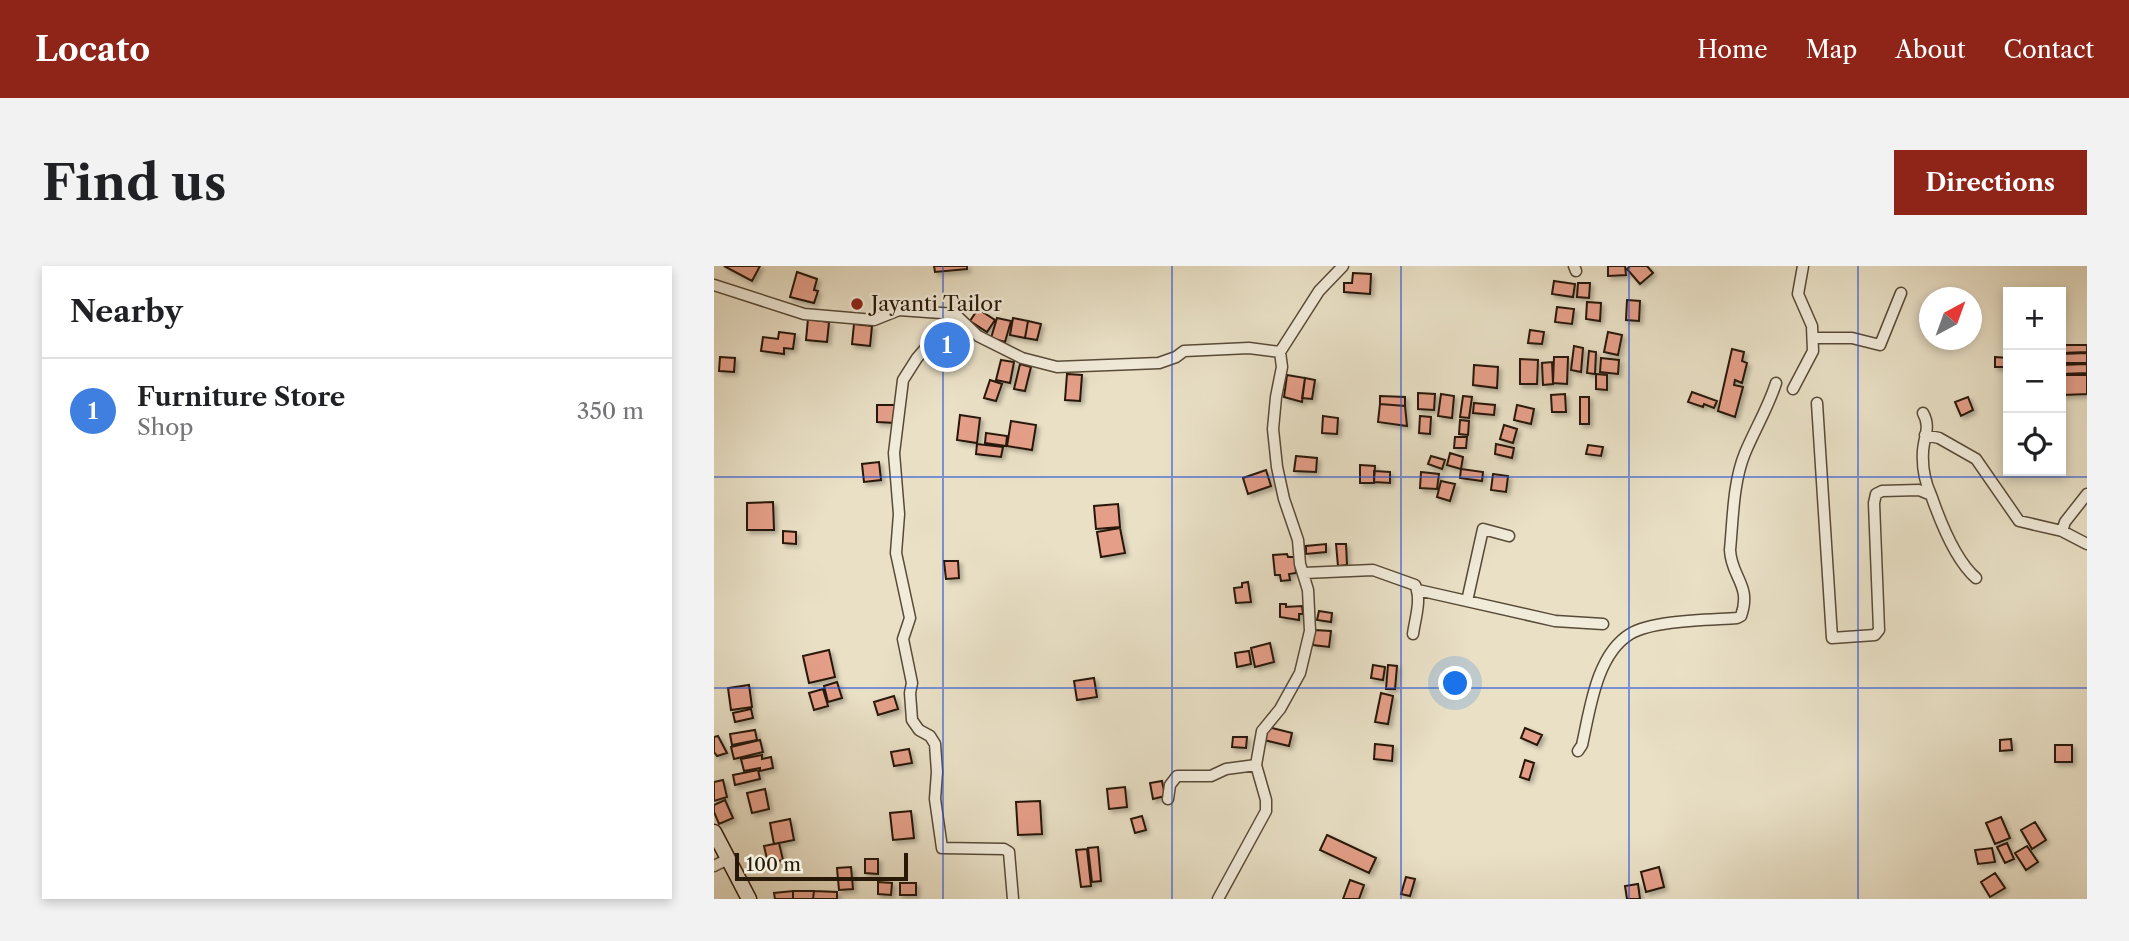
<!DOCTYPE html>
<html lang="en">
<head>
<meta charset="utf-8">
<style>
	:root { --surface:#fff; --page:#f2f2f2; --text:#202124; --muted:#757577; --line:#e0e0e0; --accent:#8f2418 }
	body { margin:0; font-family:"Libre Caslon Text",serif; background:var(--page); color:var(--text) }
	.controls { position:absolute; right:21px; top:21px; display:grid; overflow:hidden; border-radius:0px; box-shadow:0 4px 10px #0003 }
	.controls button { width:63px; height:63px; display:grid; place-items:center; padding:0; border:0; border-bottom:2px solid var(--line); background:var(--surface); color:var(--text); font:35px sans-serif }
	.compass { position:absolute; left:1205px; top:21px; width:63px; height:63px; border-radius:50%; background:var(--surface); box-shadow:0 4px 10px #0003; rotate:41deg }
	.scale { position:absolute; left:21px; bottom:18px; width:173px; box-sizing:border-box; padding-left:7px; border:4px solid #281807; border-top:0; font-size:19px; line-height:24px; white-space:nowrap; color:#281807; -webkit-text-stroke:5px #f1ebda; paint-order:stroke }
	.you { position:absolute; left:742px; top:418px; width:24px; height:24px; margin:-18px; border:5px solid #fff; border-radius:50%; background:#1a73e8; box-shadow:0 0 0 10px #1a73e833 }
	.badge { display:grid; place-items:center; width:46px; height:46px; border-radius:50%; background:var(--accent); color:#fff; font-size:23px; font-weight:700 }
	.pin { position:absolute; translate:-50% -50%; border:4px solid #fff; box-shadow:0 2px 7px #0006 }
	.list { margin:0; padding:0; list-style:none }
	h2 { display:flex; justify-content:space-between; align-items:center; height:91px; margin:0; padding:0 28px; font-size:30px }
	h2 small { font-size:23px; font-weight:400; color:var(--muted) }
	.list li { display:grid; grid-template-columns:46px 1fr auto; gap:21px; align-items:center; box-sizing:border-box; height:105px; padding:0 28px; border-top:2px solid var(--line) }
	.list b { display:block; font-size:26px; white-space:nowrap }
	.list p { margin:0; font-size:23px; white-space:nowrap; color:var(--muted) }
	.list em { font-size:23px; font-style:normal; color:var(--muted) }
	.icon { flex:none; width:38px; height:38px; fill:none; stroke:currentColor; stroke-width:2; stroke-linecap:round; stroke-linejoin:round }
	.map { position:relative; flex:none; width:1373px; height:633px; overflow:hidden; border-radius:0px }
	header { display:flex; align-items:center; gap:42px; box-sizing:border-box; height:98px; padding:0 35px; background:var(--accent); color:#fff }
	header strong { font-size:33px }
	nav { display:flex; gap:38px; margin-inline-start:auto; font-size:24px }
	.intro { display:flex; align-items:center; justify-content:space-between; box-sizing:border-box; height:168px; padding:0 42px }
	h1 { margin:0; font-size:49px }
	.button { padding:18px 32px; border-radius:0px; background:var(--accent); color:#fff; font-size:24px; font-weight:700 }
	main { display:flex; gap:42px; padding:0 42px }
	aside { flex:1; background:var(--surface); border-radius:0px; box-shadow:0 4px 10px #0003 }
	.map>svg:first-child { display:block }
	.building { fill:#e59f89; stroke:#281807; stroke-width:2; filter:url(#shadow) }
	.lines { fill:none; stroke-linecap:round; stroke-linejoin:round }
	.street-casing { stroke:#584a37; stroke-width:13 }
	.secondary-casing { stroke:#281807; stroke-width:17 }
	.street { stroke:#f1ebda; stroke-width:10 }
	.secondary { stroke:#f1ebda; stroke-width:14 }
	.grid { fill:none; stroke:#1d4ed8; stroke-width:2; stroke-opacity:0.55 }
	.poi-dot { fill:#8f2418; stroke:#f1ebda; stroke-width:2.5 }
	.labels { text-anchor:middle; stroke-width:5; stroke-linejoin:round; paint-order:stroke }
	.poi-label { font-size:21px; fill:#281807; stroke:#f1ebda; text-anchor:start }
</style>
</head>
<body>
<header>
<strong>Locato</strong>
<nav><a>Home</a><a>Map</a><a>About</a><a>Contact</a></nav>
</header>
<div class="intro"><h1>Find us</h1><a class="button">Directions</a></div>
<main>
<aside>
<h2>Nearby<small></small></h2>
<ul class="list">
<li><span class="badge" style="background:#3f7fe0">1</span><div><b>Furniture Store</b><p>Shop</p></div><em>350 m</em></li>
</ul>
</aside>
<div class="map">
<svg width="1373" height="633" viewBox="0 0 1373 633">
	<defs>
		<filter id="shadow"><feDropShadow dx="3" dy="3" stdDeviation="2" flood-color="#0004"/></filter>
	</defs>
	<rect width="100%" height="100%" fill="#e9e0c6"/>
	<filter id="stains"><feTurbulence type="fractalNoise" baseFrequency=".00286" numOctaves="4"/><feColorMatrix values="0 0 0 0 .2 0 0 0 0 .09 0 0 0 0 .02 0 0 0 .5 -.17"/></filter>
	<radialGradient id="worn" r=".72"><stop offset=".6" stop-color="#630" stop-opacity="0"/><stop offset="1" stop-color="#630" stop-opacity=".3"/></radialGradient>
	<path class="building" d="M10,0H46L38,15Z
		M220,0H253V3L221,6Z
		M894,0H911L912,9L894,10Z
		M916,0H933L939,7L926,18L913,3Z
		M83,6L103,13L100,24L104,25L100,37L76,31Z
		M639,7L657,8L656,28L630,26V17H638Z
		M840,15L861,18L859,31L838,28Z
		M864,17H876L875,32L863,31Z
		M913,34L926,35L925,55L912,54Z
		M873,36L887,37L886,55L872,53Z
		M843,41L860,43L858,58L841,56Z
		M264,43L281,54L273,66L256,55Z
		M283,52L297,55L291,76L277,72Z
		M299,52L314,55L311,72L296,69Z
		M94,53L115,56L113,76L92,74Z
		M314,55L327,58L323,74L311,72Z
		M140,58L158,60L156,80L138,78Z
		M816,64L830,66L828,78L814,77Z
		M65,66L81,68L79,83L70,82V88L47,85L49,71L64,73Z
		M894,66L908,69L904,89L890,86Z
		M1347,79H1373V86L1347,87Z
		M860,80L869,82L867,106L857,104Z
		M1018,83L1030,86L1028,95L1033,97L1028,117L1021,114L1020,119L1029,121L1021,151L1004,145Z
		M875,85L882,86L881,108L873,107Z
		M1373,87V97H1347V88Z
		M6,91L21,92L20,106L5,105Z
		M840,91H854L853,118L839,117Z
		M1281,91L1294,92V101H1281Z
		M887,92L905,94L904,108L886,106Z
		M806,93L824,94L823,118H806Z
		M287,94L300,96L296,117L282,114Z
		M838,96L839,118L829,119L828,97Z
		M306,98L317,101L311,125L300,123Z
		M1373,98V107L1347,108V99Z
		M760,99L784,101L783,122L759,119Z
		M353,108L368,109L366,135L351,134Z
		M882,108L893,109V124L882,123Z
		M573,109L591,112L588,136L570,131Z
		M1348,109H1373V128L1349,129Z
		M591,112L601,114L598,133L588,132Z
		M276,114L288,118L282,135L270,132Z
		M978,126L1003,135L1000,142L990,138L989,141L974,136Z
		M704,127L721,128L720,144L704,143Z
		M727,128L740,130L738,152L724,150Z
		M851,128L852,146H838L837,129Z
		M666,130L691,131V140L666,138Z
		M749,130L758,131L755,152L746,151Z
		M866,131H875V158H866Z
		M1254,131L1259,144L1247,150L1241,136Z
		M760,137L781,139L780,149L759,147Z
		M666,138L691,140L693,160L664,156Z
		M163,139H182V157L163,156Z
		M803,139L820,143L817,158L800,154Z
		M246,149L266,152L263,177L243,174Z
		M609,150L624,152L623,168L608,167Z
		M706,150L717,151L716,168L705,167Z
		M746,154L755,155L754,169L745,168Z
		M297,155L322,159L318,184L293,180Z
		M790,159L803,163L799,177L786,173Z
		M272,167L293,170L292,180L271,177Z
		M741,171H753L752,182H740Z
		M263,178L289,181L287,191L262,188Z
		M782,178L800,182L798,192L781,188Z
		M874,179L889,181L887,190L872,188Z
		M736,187L749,191L747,203L733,199Z
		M582,190L603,192L602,206L580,205Z
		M717,190L731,194L728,203L714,198Z
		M165,196L167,214L150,216L148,198Z
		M646,199L661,200L660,217H646Z
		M747,203L769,206L768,215L746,212Z
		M552,204L557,220L534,228L529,212Z
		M660,205L676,206V217L660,216Z
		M707,206L725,208L723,223L706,222Z
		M779,208L794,210L792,226L777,224Z
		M727,215L741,218L736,235L723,231Z
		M59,236L60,264H33V237Z
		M404,238L406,261L382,263L380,240Z
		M406,262L411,287L387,291L383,266Z
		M69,265L82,266V278L69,277Z
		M612,278V286L592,288V280Z
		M622,278H632L633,299L624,300Z
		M573,288L574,291H581L582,307L575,308L576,314L567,315L566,309H561L559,289Z
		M230,295H244L245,312L232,313Z
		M534,316L537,336L522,337L520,322L528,321V317Z
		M566,338H572V341L588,340L589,348H585V354L566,351Z
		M605,345L618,347L617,356L603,354Z
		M600,364L617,365L615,381L599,379Z
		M556,377L560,396L541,401L537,382Z
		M115,384L121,411L95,417L89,390Z
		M535,385L537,398L523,401L521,387Z
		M659,399L671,401L669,414L657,412Z
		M674,399L683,400L681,423H672Z
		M380,412L383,431L363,434L360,415Z
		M123,416L128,432L114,436L110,420Z
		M35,419L38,441L17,444L14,422Z
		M109,423L114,440L100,444L95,427Z
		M667,427L679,430L674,458L661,456Z
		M180,430L184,443L164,449L160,436Z
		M37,443L39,452L21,456L19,447Z
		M554,461L578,467L575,480L550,474Z
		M811,462L828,469L823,479L807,472Z
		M41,464L43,474L18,479L16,468Z
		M4,470L13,487L3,490L0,486V471Z
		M519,471H533L532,482L518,481Z
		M1297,473L1298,484L1286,485V474Z
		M46,474L49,486L20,493L17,481Z
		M661,478L679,480L678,495L660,493Z
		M1341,479H1358V496H1341Z
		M195,483L198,497L180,500L177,486Z
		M48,489V493L57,491L59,502L46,505V502L30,505L27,493Z
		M811,494L820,497L815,514L806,511Z
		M44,504L46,513L21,519L19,509Z
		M9,514L13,531L0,535V516Z
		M448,515L451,530L439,533L436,517Z
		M411,521L413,541L395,543L393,523Z
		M51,523L55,543L38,547L33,527Z
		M11,534L19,552L5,558L0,546V539Z
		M326,535L328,568L304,569L302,536Z
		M197,545L200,572L179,574L176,547Z
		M428,550L432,564L421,567L417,553Z
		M1287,551L1296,572L1281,578L1272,557Z
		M76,553L80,574L60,578L56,557Z
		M1321,556L1332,574L1318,583L1307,564Z
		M613,569L662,592L655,607L606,584Z
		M65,577L69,594L54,597L50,580Z
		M1293,577L1300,593L1291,597L1283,581Z
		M1313,580L1324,596L1312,604L1301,587Z
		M384,581L387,615L378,616L374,582Z
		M1278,582L1281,596L1264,598L1261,584Z
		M373,583L377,620L367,621L362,584Z
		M151,593H164V608L151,607Z
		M137,601L139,623L125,624L123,602Z
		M945,601L950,621L932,626L927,606Z
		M1281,607L1291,622L1276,631L1267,616Z
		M692,611L701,613L696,630L687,628Z
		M636,614L650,619L645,633H629Z
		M164,616L178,617L177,629L164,628Z
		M186,617H202V629H186Z
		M924,618L926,633H913L911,620Z
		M79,625V633H61L60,627Z
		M79,625H100L99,633H79Z
		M100,625L123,626V633H99Z"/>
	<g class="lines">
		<defs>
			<path id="street" d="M860,0L862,5
				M0,19L90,48L160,54L185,44L241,48L264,70L308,92L343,101L445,97L462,91L470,85L535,82L566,86
				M241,48L203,92L189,114L180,187L185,248L182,287L196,352L189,373L198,417L196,427L198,454L205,464L216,470L221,478L223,506L221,533L228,582L290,583L295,586L299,633
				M1099,72H1138L1166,79L1187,27
				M1079,123L1099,85L1098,60L1084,28L1089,0
				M1103,137L1118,372L1161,369L1165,364L1160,237L1162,228L1168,225L1205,224L1217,229C1226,255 1241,294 1262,312
				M1209,147C1217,161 1210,170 1209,185C1208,200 1211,216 1217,229
				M1211,169L1225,172L1262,193L1305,255L1348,265L1373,278
				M1348,265L1351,256L1373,228
				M590,307L659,304L701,319C708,333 701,353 699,368
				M704,324L841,355L889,358
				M753,335L769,263L795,270
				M864,485L868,479C876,444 882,389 916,368C939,354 996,354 1023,352L1027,350C1038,319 1017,311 1016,284C1019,253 1019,216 1031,187C1041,163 1054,142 1062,117
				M454,533L456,519L463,510H497L512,503L542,499
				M0,600L14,593
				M504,633L552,545V534L542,499L548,465L566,443L586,407L596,365L594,324L586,298L584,274L570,233L563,201L559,163L562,131L568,101L566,86L605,25L629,0"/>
			<path id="secondary" d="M0,566L35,633"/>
		</defs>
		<use href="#street" class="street-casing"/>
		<use href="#secondary" class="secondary-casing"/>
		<use href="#street" class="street"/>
		<use href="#secondary" class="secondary"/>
	</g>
	<path class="grid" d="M229,0V633M458,0V633M687,0V633M915,0V633M1144,0V633M0,211H1373M0,422H1373"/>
	<circle class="poi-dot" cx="143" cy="38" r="7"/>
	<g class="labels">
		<g class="poi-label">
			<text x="157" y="45">Jayanti Tailor</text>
		</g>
	</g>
	<rect width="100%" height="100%" filter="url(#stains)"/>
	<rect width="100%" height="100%" fill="url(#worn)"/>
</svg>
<div class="controls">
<button>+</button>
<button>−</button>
<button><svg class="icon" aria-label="locate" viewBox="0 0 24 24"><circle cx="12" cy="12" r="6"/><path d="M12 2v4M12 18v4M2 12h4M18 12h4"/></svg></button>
</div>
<svg class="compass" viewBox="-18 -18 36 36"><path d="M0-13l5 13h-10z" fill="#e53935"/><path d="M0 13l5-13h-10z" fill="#757577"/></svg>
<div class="scale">100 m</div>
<div class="you"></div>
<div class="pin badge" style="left:233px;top:79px;background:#3f7fe0">1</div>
</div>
</main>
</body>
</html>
